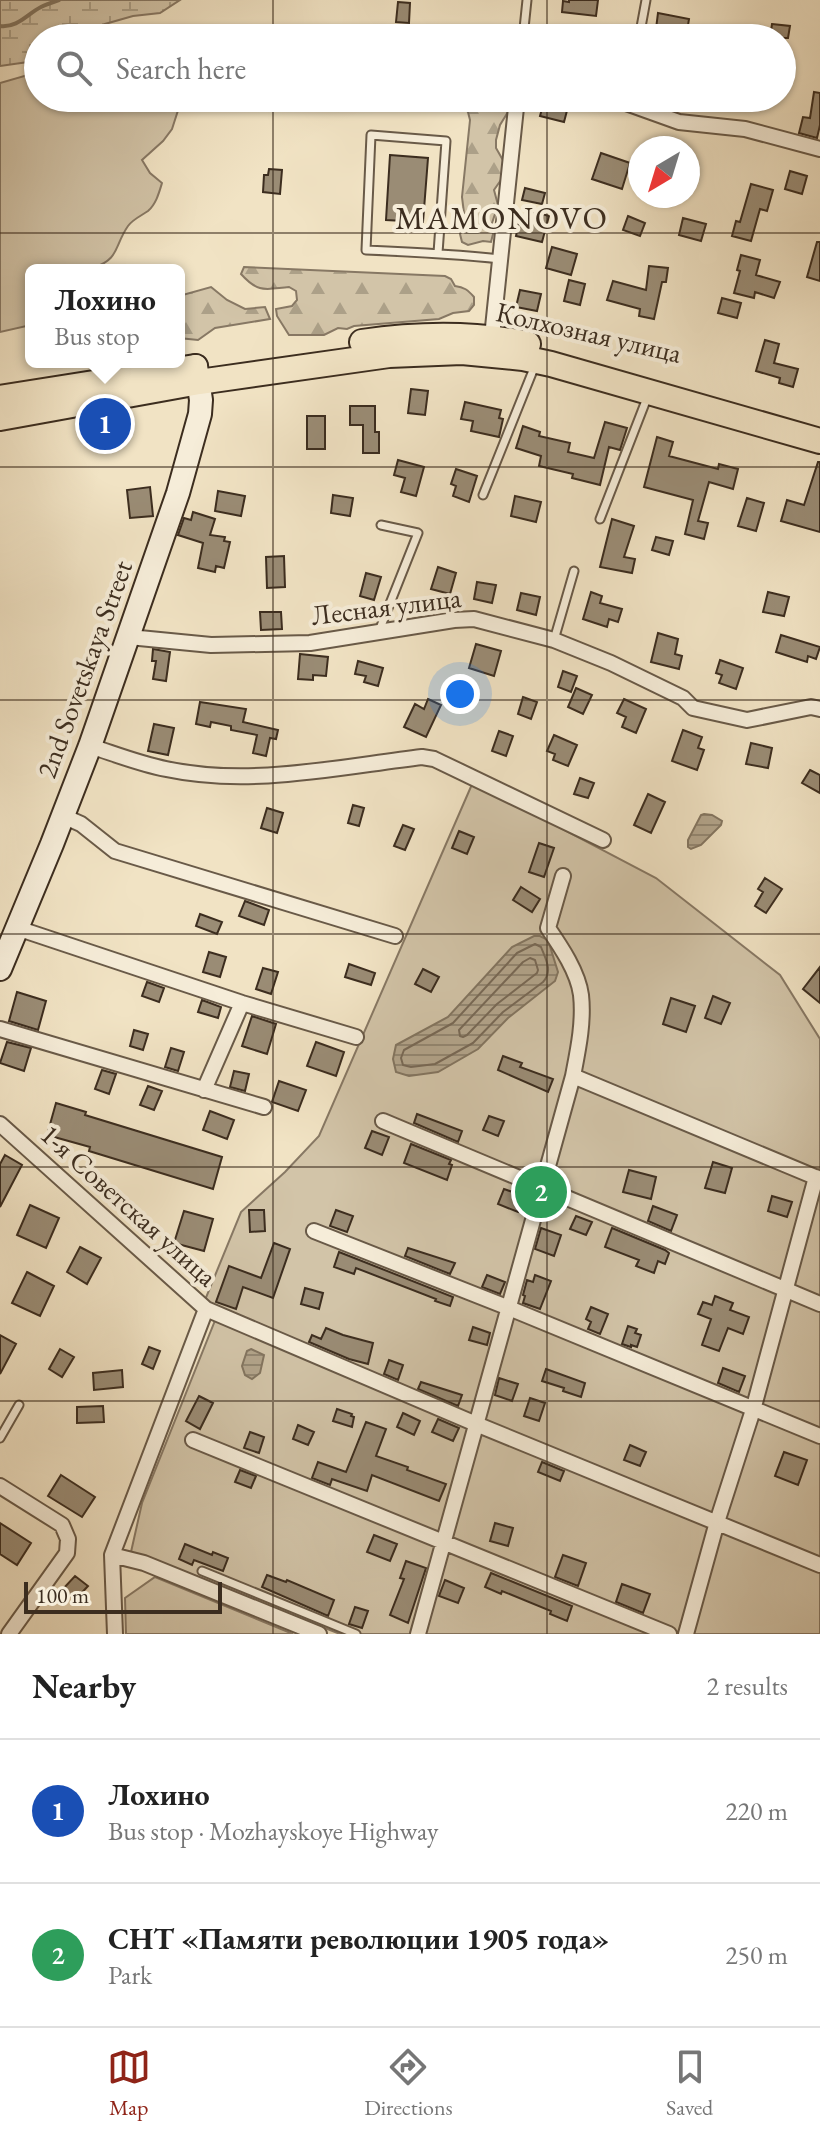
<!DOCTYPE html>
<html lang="en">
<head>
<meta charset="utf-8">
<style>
	:root { --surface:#fff; --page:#f2f2f2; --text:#222; --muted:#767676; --line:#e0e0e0; --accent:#8f2418 }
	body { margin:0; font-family:"EB Garamond",serif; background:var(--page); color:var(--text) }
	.compass { position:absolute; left:628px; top:136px; width:72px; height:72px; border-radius:50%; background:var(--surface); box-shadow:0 2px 6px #0004; rotate:218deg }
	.scale { position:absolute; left:24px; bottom:20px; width:198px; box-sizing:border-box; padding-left:8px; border:4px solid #3c2d1f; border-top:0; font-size:22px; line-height:28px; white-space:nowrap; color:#3c2d1f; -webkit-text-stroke:6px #f6edd9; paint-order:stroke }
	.you { position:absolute; left:460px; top:694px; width:28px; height:28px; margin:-20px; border:6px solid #fff; border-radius:50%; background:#1a73e8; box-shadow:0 0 0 12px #1a73e833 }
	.badge { display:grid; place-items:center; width:52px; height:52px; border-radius:50%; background:var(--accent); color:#fff; font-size:26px; font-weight:700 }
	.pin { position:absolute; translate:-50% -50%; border:4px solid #fff; box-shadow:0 2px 8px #0006 }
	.popup { position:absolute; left:25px; top:264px; width:160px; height:104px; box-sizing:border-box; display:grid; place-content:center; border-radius:12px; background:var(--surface); filter:drop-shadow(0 2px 6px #0005); font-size:26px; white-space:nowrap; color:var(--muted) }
	.popup b { font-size:30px; color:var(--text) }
	.popup::after { content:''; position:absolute; left:50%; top:100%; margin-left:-16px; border:16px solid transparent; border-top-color:var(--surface) }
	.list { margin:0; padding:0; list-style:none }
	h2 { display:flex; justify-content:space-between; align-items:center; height:104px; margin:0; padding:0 32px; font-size:34px }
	h2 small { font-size:26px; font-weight:400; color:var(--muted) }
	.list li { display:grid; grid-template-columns:52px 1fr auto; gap:24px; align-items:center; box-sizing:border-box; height:144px; padding:0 32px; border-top:2px solid var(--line) }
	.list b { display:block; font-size:30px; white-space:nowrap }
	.list p { margin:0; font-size:26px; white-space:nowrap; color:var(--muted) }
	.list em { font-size:26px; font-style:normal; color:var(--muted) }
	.icon { flex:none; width:44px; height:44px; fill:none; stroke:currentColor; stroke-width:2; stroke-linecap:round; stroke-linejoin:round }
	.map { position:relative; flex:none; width:820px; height:1634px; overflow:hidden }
	.search { position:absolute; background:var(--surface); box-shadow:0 2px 6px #0004; left:24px; right:24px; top:24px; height:88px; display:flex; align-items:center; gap:20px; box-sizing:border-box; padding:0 28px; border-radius:44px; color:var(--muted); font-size:30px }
	.sheet { height:392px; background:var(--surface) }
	nav { display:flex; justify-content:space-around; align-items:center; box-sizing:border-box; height:112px; border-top:2px solid var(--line); background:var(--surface); font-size:22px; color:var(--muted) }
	nav a { display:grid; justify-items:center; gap:4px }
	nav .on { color:var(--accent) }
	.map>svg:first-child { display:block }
	.green { fill:#d2c4a8; stroke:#877864; stroke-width:2 }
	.forest { fill:url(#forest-firs); stroke:#877864; stroke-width:2 }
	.wetland { fill:url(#wetland-marsh); stroke:#877864; stroke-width:2 }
	.water { fill:url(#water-rules); stroke:#837560; stroke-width:2 }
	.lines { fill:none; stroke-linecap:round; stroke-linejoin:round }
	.shore { stroke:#786956; stroke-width:2 }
	.stream { stroke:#837560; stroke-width:4 }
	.building { fill:#9a8c75; stroke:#3c2d1f; stroke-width:2 }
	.lane-casing { stroke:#695a48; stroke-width:11 }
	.street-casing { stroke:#695a48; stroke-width:18 }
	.secondary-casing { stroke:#3c2d1f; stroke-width:26 }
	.primary-casing { stroke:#3c2d1f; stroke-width:28 }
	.lane { stroke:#f6edd9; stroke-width:7 }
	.street { stroke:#f6edd9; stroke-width:14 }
	.secondary { stroke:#f6edd9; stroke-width:22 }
	.primary { stroke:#f1e3c4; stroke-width:24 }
	.grid { fill:none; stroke:#3c2d1f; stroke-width:2; stroke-opacity:0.55 }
	.labels { text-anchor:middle; stroke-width:8; stroke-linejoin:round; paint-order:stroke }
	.street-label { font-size:28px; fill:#3c2d1f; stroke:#f6edd9 }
	.quarter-label { font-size:32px; letter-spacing:2px; fill:#3c2d1f; stroke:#f6edd9 }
</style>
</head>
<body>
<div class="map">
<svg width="820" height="1634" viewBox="0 0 820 1634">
	<defs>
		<pattern id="forest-firs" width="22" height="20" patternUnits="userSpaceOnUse" patternTransform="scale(2)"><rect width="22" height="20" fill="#d2c4a8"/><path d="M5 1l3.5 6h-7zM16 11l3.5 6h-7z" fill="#aca088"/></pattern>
		<pattern id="wetland-marsh" width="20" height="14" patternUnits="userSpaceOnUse" patternTransform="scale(2)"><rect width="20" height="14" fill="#d2c4a8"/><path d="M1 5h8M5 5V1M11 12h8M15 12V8" fill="none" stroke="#aca088"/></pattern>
		<pattern id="water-rules" width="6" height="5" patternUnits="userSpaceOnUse" patternTransform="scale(2)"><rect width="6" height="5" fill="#b3a58c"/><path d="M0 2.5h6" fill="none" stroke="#938772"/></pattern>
	</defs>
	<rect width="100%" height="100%" fill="#f1e3c4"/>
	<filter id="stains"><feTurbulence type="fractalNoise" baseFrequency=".0025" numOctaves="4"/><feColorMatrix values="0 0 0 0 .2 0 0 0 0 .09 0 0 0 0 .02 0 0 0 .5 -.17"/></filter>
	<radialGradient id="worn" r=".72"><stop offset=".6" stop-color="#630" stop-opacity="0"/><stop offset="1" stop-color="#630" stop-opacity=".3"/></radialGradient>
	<path class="green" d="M38,72V98H182L172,129L163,141L142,160L150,173L162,183C159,193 156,204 148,211C141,216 133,219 128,226C114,246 120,259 93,268L94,270H31V325L0,332V83Z
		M473,782L656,878L780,975L820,1039V1634H340L131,1552L142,1503L218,1313L205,1300L241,1212L285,1172L319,1136Z
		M155,1577L293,1634H126L125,1598Z"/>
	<path class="forest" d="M465,98L489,101L490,98H510L508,112L500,125L496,140V148L504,162L503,177L494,190L498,205L491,226L493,234L491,242L483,241L468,245L462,242L460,234L464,213L462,197L470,120L468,112L459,101Z
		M244,267L445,276L451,279L455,286C464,287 468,290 474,297V305L469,311L453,313L439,319L354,326L347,329L338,328L324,335H289L277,316L276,309L292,306L297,300L296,291L289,287C266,289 259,294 241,274Z
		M211,287L227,300L245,309L265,307L270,319L215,328L198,340L179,338V296Z"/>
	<path class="wetland" d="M0,0H180L160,13L133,16L105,24L83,38H38V57L28,62L0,66Z"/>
	<path class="water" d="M704,814L712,815L722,821L721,825L701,845L691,849L688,847V840L701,815Z
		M534,936H540L548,940L558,972L555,981L508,1018L478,1049L438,1072L409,1076L396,1072L393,1059L396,1045L448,1017L512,947Z
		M251,1349L264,1355L260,1373L252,1379L245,1375L242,1366L247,1351Z"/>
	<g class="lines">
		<path class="shore" d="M535,944L541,947C546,960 553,971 543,982L503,1012L473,1043L435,1064L411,1067L403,1065L401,1058L404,1050L453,1023L517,953Z
			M530,958L535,960L538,970L537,973L497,1004L467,1035L463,1037L460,1036L459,1030L523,962Z"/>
		<path class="stream" d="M0,26C18,28 27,14 41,7C47,4 53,2 59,0"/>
	</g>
	<path class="building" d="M569,0H598L596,16L562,12L563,1L569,2Z
		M398,2L410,3L409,23L396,22Z
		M658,13L689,19L686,38H661L663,30L656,29Z
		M772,24L790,26L788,38H770Z
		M814,92L820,93V125L817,138L799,133L803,117L810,118Z
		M545,98L569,103L564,122L540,116Z
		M601,153L630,163L622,189L592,179Z
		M390,155L428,158L423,222L386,220Z
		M269,169L282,170L280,194L263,192L264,175H268Z
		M790,171L807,176L802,194L785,189Z
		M751,184L773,190L767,211L760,209L751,241L732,236L736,221L740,222Z
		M525,188L545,193L542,204L522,200Z
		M532,211L549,216L542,242L516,236L519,222L529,224Z
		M628,216L645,223L640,236L623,230Z
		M683,218L706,224L701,241L679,235Z
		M817,242H820V281L807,277Z
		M552,247L577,254L571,275L546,268Z
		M741,255L760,260L756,275L780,282L774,298L755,292L754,298L734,293L740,271L737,270Z
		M649,266L668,268L666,282H662L654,319L639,316L640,309L607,300L613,281L646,290Z
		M569,280L585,284L580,305L564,301Z
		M520,290L541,294L537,311L516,307Z
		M722,298L741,303L737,318L718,313Z
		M765,340L779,344L774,363L798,369L793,387L779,383L780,378L756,371Z
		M411,389L428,391L425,415L408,413Z
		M465,402L501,410L499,418L503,419L499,437L471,431L473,421L461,419Z
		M350,406H375V432H379V453H363V425H350Z
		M307,416H325V449H307Z
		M605,422L627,428L620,450L609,447L600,485L572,478L573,474L539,466L541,456L516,448L523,426L540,432L539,436L570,443L568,452L594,458Z
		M657,437L673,442L669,456L718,469L719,464L738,469L733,489L709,482L698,521L708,523L704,539L685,534L693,500L644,487Z
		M398,460L424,467L416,496L401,492L405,478L394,475Z
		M818,462H820V532L781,521L787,500L804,505Z
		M456,469L477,476L469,502L453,496L456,486L451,484Z
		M150,487L153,516L130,518L127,490Z
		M218,491L245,496L241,516L215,511Z
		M333,495L353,498L350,516L331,513Z
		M515,496L541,502L536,522L511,516Z
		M747,498L764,503L756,531L738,526Z
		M193,512L215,519L210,535L225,537L224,541L230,542L224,568L216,566L215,572L198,568L203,543L178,535L184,518L191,520Z
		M612,519L634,526L624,557L635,559L632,573L600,567Z
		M656,537L673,541L669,555L652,550Z
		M284,556L285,587L267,588L266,557Z
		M438,567L456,573L450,594L431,589Z
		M366,573L381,577L374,600L360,596Z
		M477,582L496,585L492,603L474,599Z
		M591,592L602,596L600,603L622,609L618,622L609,619L607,627L583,619Z
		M768,592L789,597L784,616L763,612Z
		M521,593L540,597L536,615L517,610Z
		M260,612H281L282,629L261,630Z
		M658,633L678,639L675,654L682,656L679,669L651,662Z
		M781,635L820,647L816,659L808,656L807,662L776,652Z
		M476,644L501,651L494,676L469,668Z
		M153,649L170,652L166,681L153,679L156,661H152Z
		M300,654L328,657L326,676L313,675V680L298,679Z
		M720,660L743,668L736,689L719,683L722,675L716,673Z
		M358,661L383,668L378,686L364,682L366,676L355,674Z
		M563,671L577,676L571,692L558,687Z
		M576,688L592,695L583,714L568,707Z
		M523,697L537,702L531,719L518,714Z
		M428,699L441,705L426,737L404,727L415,704L424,709Z
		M624,699L646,709L636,733L622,727L626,717L617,713Z
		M200,702L246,709L243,722L278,730L276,739L270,738L266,756L253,753L257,735L231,730V726L211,722L210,727L196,724Z
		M154,724L174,728L168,755L148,751Z
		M683,730L702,737L698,748L704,750L697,770L672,761Z
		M499,731L513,736L506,756L492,751Z
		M554,735L577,745L568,766L553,760L555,754L547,751Z
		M751,743L772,748L768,768L746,764Z
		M810,770L820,775V793L802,783Z
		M580,778L594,783L588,798L574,794Z
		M648,794L665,802L651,833L634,825Z
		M353,805L364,808L359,826L348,823Z
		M267,808L283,813L277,833L261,828Z
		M403,825L414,829L405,850L394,846Z
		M459,831L474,837L467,854L452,848Z
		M539,843L554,848L544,877L529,872Z
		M765,878L782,889L766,913L755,906L763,892L758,889Z
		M521,887L540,899L532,912L513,900Z
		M245,901L269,910L264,925L239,916Z
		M200,914L222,922L217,934L196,926Z
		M209,952L226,957L220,977L203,972Z
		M349,964L375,973L371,985L345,977Z
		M820,967V1003L803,989Z
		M263,968L278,972L271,994L256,989Z
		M423,969L439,977L431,992L415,984Z
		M147,982L164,988L159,1002L142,996Z
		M17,992L46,1001L38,1030L9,1021Z
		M713,996L730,1003L721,1024L705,1018Z
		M671,998L695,1006L686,1032L663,1024Z
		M202,1000L221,1007L218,1018L198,1012Z
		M252,1016L276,1024L267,1054L242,1046Z
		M134,1030L148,1034L143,1050L130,1046Z
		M7,1042L31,1048L24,1071L0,1063Z
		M316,1042L344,1052L336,1076L307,1066Z
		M171,1048L184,1052L178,1071L165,1067Z
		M503,1056L522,1063L520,1067L553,1079L548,1092L498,1070Z
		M102,1070L116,1074L109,1094L95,1089Z
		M234,1071L249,1074L245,1091L230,1087Z
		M279,1081L306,1090L298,1111L272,1102Z
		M148,1086L162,1091L154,1110L140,1105Z
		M56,1103L86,1112L85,1115L222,1157L213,1189L89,1151L90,1147L47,1135Z
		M210,1111L234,1120L227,1139L203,1130Z
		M417,1114L462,1131L458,1142L414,1123Z
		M489,1116L504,1121L498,1136L483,1130Z
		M372,1131L389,1137L382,1155L365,1148Z
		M411,1144L451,1160L449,1164L452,1165L447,1180L404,1163Z
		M5,1155L22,1165L0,1207V1164Z
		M713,1162L732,1168L725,1193L705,1188Z
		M629,1170L656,1177L651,1199L623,1192Z
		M504,1189L524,1196L518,1212L498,1204Z
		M772,1196L792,1202L787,1217L768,1211Z
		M30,1205L59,1218L46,1248L17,1235Z
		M653,1206L677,1215L671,1231L648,1221Z
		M249,1210H264L265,1231L250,1232Z
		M336,1210L353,1216L347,1232L330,1226Z
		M184,1211L213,1219L204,1251L174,1243Z
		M576,1216L592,1222L586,1235L570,1229Z
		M541,1228L561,1235L554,1256L535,1249Z
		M612,1228L665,1250L669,1253L665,1264L658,1261L654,1273L636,1266L639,1260L605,1247Z
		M274,1243L290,1249L273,1298L243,1287L236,1309L216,1302L229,1266L261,1278Z
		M80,1247L101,1258L87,1284L67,1272Z
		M408,1248L455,1263L450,1274L405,1256Z
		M339,1252L453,1297L450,1306L435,1301L436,1299L356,1268L354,1274L334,1267Z
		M27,1272L54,1286L40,1316L12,1303Z
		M487,1275L505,1282L500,1294L482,1287Z
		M535,1275L551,1281L540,1309L523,1303L525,1296L523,1295L527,1280L533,1282Z
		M305,1288L323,1293L319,1309L301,1304Z
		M715,1296L733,1303L730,1310L749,1317L743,1334L728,1328L719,1351L702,1345L711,1319L698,1314L703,1302L712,1305Z
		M591,1307L608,1314L600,1334L588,1329L591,1322L586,1319Z
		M628,1326L637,1329L635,1333L641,1335L637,1347L631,1345V1347L622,1344Z
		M473,1327L490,1333L487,1345L469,1340Z
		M326,1328L343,1335L373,1343L368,1364L349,1359L309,1342L312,1335L321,1339Z
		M0,1335L16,1344L0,1374Z
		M149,1347L160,1351L153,1369L142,1364Z
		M60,1349L74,1357L62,1377L49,1369Z
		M389,1360L403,1365L398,1380L384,1374Z
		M723,1368L745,1376L739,1392L718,1383Z
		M546,1369L585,1383L581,1397L563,1391L564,1388L542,1381Z
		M122,1370L123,1387L94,1390L93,1373Z
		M499,1378L518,1384L512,1401L495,1395Z
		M421,1382L462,1395L458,1406L418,1389Z
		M199,1396L213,1403L200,1429L186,1421Z
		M530,1398L545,1403L539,1421L524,1416Z
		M103,1406L104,1422L77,1423V1407Z
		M337,1409L352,1414L351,1416L354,1417L352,1427L333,1421Z
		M403,1413L420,1421L414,1435L397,1427Z
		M438,1419L459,1428L453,1441L432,1432Z
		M366,1422L386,1429L376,1456L408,1467L407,1470L446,1484L439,1501L372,1475L367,1491L332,1479L330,1485L312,1478L318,1462L346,1472Z
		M298,1425L314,1432L308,1445L293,1439Z
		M250,1432L264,1437L259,1453L244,1448Z
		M630,1445L646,1452L640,1466L624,1460Z
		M784,1452L807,1460L798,1485L775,1476Z
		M542,1462L564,1471L560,1481L538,1472Z
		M240,1470L256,1476L251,1488L235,1482Z
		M61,1475L95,1497L82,1517L48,1496Z
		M0,1523L31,1543L17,1565L0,1554Z
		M495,1523L513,1528L508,1546L490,1541Z
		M374,1535L397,1544L390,1561L367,1552Z
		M185,1544L212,1555L213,1552L228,1558L223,1571L194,1560L192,1565L179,1559Z
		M563,1555L586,1563L578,1586L555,1577Z
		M406,1561L426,1568L408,1623L390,1615L404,1579L400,1578Z
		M491,1573L572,1606L567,1621L550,1614L551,1611L502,1591L501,1594L485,1587Z
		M267,1575L286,1582L287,1580L334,1600L328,1616L262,1587Z
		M75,1576L88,1586L75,1600L63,1589Z
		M445,1580L464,1588L458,1603L439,1596Z
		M622,1584L650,1594L643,1613L616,1602Z
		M355,1607L368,1611L362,1628L349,1624Z"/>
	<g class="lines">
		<defs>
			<path id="lane" d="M523,38L527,0
				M639,38L646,0
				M438,253L446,141L371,135L366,250C411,252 455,254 500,259
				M483,495L536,363
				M600,519L647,398
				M379,631L418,533L381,525
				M554,640L574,571
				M0,1438L19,1405
				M202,1571L356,1634"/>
			<path id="street" d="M604,98L626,103L679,122L745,129L820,149
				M492,337L517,98
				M129,637L211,645L310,643L454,620L474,619L554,640L611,663L683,698L693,708L747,720L811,707L820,709
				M90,746C115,754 140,764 166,769C250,787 338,767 422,757L434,759L603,840
				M63,816L81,824L115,851L395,936
				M17,928L242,1003L356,1037
				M0,1029L264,1107
				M573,1076L820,1179
				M204,1090L242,1003
				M383,1121L820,1304
				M0,1124L206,1309L112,1555
				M314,1231L509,1308L820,1436
				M206,1309L476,1424L820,1565
				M193,1440L669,1634
				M0,1486L62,1525L68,1539L67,1553L9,1634
				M115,1634L112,1555L144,1563L319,1634
				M418,1634L573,1076C578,1050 584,1022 581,995C578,972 561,947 548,928L563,876
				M686,1634L717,1522L753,1410L816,1177"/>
			<path id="secondary" d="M0,969L52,844L90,746L178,493L200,414L201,400L196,366"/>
			<path id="primary" d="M362,342C417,334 474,333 528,344
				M0,398L195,367
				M0,418L199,382L389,355L462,352L523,358L551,364L820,441"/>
		</defs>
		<use href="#lane" class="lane-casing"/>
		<use href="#street" class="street-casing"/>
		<use href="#secondary" class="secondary-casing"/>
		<use href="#primary" class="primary-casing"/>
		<use href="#lane" class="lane"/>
		<use href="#street" class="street"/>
		<use href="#secondary" class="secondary"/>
		<use href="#primary" class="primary"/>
	</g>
	<path class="grid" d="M273,0V38M547,0V38M273,98V1634M547,98V1634M0,233H820M0,467H820M0,700H820M0,934H820M0,1167H820M0,1401H820"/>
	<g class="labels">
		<g class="street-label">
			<text transform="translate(589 332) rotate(13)" y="10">Колхозная улица</text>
			<text transform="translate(386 606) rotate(-7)" y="10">Лесная улица</text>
			<text transform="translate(84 669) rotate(-70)" y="10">2nd Sovetskaya Street</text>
			<text transform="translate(129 1205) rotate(42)" y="10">1-я Советская улица</text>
		</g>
		<g class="quarter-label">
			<text x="502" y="229">MAMONOVO</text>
		</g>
	</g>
	<rect width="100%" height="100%" filter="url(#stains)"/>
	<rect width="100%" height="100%" fill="url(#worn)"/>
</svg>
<svg class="compass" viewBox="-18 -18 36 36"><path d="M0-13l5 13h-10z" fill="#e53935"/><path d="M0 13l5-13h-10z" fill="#767676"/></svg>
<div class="scale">100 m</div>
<div class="you"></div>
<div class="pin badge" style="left:105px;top:424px;background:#1a4fb4">1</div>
<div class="popup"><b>Лохино</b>Bus stop</div>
<div class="pin badge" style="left:541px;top:1192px;background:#2e9e5b">2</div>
<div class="search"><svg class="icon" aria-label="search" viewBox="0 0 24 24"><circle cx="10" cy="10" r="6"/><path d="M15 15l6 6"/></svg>Search here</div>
</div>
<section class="sheet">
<h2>Nearby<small>2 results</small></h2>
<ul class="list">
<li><span class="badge" style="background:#1a4fb4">1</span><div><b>Лохино</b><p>Bus stop · Mozhayskoye Highway</p></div><em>220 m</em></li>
<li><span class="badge" style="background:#2e9e5b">2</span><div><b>СНТ «Памяти революции 1905 года»</b><p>Park</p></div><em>250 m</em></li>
</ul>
</section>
<nav>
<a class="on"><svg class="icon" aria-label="map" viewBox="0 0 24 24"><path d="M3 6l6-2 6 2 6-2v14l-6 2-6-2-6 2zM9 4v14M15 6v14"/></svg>Map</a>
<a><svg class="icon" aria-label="directions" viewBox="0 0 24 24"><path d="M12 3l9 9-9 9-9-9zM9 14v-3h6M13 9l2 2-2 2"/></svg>Directions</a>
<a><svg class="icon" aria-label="saved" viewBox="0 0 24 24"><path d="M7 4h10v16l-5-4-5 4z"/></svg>Saved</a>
</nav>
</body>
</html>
